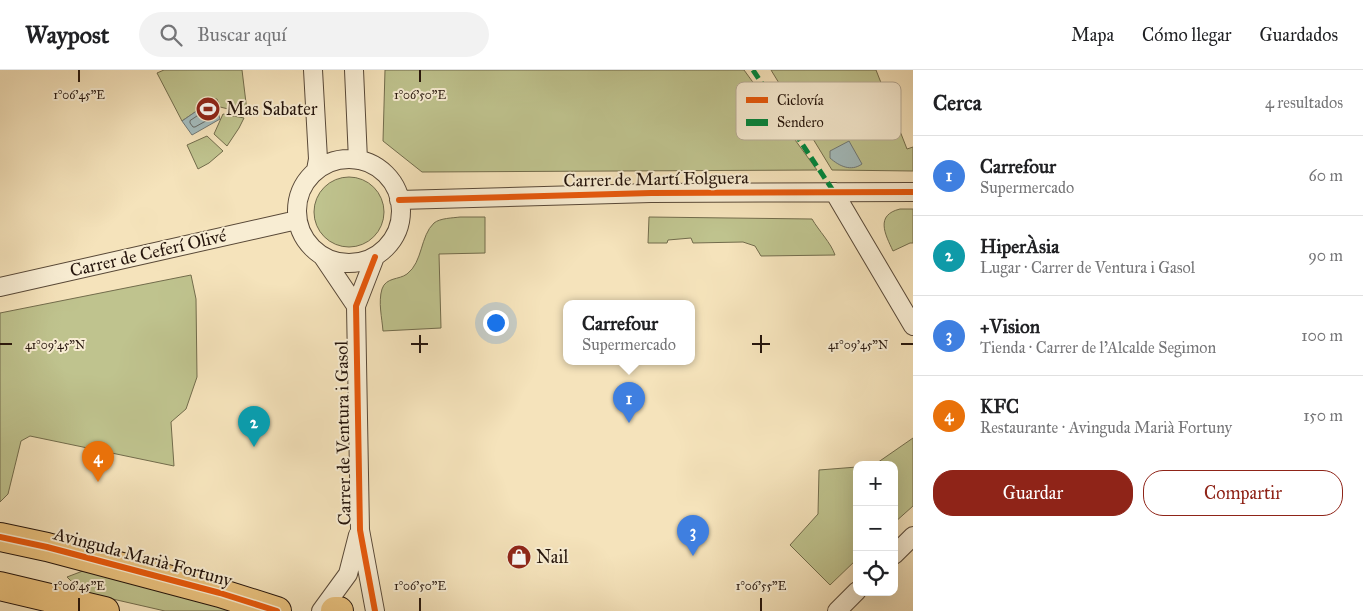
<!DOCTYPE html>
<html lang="es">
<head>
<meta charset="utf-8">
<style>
	:root { --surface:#fff; --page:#f2f2f2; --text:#202124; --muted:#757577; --line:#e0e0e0; --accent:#8f2418 }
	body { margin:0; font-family:"IM FELL Great Primer",serif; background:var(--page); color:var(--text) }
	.controls { position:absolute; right:15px; bottom:15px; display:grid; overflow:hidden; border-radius:10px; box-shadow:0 5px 20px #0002 }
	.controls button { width:45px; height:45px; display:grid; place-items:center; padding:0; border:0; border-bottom:1px solid var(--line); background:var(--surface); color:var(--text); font:25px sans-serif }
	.you { position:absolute; left:495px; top:252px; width:18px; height:18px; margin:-12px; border:4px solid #fff; border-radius:50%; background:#1a73e8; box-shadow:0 0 0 8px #1a73e833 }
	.badge { display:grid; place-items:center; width:32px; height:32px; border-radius:50%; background:var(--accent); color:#fff; font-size:16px; font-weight:700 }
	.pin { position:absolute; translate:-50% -41px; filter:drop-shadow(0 1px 2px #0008) }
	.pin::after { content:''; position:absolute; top:26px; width:18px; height:15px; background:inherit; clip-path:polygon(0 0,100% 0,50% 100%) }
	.popup { position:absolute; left:563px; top:230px; width:132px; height:65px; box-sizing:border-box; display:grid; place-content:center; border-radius:10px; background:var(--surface); filter:drop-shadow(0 1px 4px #0005); font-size:16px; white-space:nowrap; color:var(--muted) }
	.popup b { font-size:19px; color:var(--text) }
	.popup::after { content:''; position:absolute; left:50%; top:100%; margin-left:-10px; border:10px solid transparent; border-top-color:var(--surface) }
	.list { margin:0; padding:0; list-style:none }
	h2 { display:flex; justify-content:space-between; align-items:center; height:65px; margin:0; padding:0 20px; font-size:21px }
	h2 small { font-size:16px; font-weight:400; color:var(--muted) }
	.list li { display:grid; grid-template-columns:32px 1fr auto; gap:15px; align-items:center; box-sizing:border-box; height:80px; padding:0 20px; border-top:1px solid var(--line) }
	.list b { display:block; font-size:19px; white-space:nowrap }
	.list p { margin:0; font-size:16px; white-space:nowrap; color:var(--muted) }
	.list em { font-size:16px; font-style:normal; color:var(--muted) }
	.actions { display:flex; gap:10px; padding:15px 20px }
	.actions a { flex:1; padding:11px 0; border:1px solid var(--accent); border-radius:20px; text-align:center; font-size:18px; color:var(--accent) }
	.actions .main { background:var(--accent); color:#fff }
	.icon { flex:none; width:28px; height:28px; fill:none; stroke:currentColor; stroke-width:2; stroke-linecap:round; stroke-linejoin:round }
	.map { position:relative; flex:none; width:913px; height:541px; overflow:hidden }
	header { display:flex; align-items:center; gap:30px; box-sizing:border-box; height:70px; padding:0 25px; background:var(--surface); border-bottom:1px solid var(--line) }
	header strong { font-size:24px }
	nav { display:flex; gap:28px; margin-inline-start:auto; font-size:18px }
	.search { width:350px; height:45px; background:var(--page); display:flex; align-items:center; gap:12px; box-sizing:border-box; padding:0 18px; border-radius:28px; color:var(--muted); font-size:19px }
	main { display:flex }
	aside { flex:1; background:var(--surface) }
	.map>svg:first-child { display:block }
	.green { fill:#bfc38e; stroke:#726c4c }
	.water { fill:#a3bbbc; stroke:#707875 }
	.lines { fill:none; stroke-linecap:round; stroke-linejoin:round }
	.shore { stroke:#646864; stroke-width:1 }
	.street-casing { stroke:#584837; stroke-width:20 }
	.primary-casing { stroke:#24140b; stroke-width:30 }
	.street { stroke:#f8edd3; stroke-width:18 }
	.primary { stroke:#eac27e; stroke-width:28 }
	.quiet { stroke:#00873e; stroke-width:5; stroke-dasharray:10 5; stroke-linecap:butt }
	.cycleway-casing { stroke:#f8edd3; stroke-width:9 }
	.cycleway { stroke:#e8590c; stroke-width:6 }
	.ticks { fill:none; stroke:#24140b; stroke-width:2 }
	.labels { text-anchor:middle; stroke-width:4; stroke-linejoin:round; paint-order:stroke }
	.poi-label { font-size:18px; fill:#24140b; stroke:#f8edd3; text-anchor:start }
	.street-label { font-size:18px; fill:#24140b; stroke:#f8edd3 }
	.key { fill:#f8edd3; stroke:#b8ac97; stroke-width:1 }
	.key-label { font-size:14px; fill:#24140b }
	.ticks-label { font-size:12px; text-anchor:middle; fill:#24140b; stroke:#f8edd3; stroke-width:4; stroke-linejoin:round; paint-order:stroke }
</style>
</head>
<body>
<header>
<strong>Waypost</strong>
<div class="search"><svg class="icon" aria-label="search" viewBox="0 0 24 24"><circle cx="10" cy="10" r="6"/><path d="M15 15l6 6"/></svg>Buscar aquí</div>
<nav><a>Mapa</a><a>Cómo llegar</a><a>Guardados</a></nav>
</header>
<main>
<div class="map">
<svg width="913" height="541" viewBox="0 0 913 541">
	<rect width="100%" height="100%" fill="#f5e3bb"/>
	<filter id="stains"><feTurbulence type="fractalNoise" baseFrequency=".004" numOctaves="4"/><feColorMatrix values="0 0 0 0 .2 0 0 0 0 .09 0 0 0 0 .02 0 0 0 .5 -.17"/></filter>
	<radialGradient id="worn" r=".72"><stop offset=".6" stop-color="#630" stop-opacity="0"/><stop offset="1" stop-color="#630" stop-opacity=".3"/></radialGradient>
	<path class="green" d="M164,0H242L247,41L245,43L220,37L217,29H214L182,51L157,3Z
		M385,0H744L817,100L422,102L383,71Z
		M771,0H876L907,79L913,77V101L832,100Z
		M223,44L244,48L239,58L227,76L214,64Z
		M207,66L223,81L209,93L198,99L187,75Z
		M314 142a35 35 0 1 1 70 0a35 35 0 1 1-70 0Z
		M900,139H913V173H910L893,181C885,164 875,145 900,139Z
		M460,147H485V183L439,184L441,258L383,261C382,248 378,232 382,219C386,207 399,210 407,204C423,192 420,166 434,153C440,148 453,148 460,147Z
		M649,147L812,149C819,161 831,173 835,185L761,186L755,176L743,172L693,173L691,168L668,170L667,173H648Z
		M191,205L196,229L197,307L186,339L171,352L174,396L30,366L21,371L8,424L0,432V243Z
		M913,368V436L894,453V395H874Z
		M857,397V489L830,515L790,475L818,444L819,400Z
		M88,499L239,541H165L82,522L67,507Z"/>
	<path class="water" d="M214,29L220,49L192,65L182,51Z
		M849,71L862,94C851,102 839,96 830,88V81Z"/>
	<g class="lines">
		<path class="shore" d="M208,39L212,40L213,47L195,57H193L190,53V51Z"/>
		<defs>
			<path id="street" d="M313,0L318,89L316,100
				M354,0L358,90
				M297 141a52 52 0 1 1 104 0a52 52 0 1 1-104 0Z
				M834,122L913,256
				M399,130L651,123L913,122
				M323,187L356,236
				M375,187L356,236L360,460L375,541
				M0,217L297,150
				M894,485L913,466
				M321,541L348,504L358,465
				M837,541L857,521"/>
			<path id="primary" d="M0,467L47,477L220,523L277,541
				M0,516L105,541
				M335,541H339"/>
		</defs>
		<use href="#street" class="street-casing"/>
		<use href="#primary" class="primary-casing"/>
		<use href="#street" class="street"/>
		<use href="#primary" class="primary"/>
		<path class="quiet" d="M753,0L834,122"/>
		<defs>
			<path id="cycleway" d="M399,130L651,123L913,122
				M375,187L356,236L360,460L375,541
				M0,467L47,477L220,523L277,541"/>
		</defs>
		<use href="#cycleway" class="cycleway-casing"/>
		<use href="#cycleway" class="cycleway"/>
	</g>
	<path class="ticks" d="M79,0V12M420,0V12M420,265V283M761,265V283M0,274H12M411,274H428M752,274H770M901,274H913M79,528V541M420,528V541M761,528V541"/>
	<defs>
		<symbol id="stadium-disc" viewBox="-11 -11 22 22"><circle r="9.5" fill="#8f2418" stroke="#f8edd3"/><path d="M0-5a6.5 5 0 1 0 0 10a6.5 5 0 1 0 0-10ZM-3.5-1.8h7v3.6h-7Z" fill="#fff"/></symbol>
		<symbol id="shop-disc" viewBox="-11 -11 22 22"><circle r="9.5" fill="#8f2418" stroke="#f8edd3"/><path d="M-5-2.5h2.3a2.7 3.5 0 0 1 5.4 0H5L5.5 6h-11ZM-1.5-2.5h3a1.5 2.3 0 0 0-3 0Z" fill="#fff"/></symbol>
	</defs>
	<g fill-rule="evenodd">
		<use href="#stadium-disc" x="194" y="25" width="28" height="28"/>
		<use href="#shop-disc" x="505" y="473" width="28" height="28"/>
	</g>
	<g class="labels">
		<g class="poi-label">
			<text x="226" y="45">Mas Sabater</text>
			<text x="536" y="493">Nail</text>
		</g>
		<g class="street-label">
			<text transform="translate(656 109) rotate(-1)" y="6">Carrer de Martí Folguera</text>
			<text transform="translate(148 183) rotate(-13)" y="6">Carrer de Ceferí Olivé</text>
			<text transform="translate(343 363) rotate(-91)" y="6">Carrer de Ventura i Gasol</text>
			<text transform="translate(143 487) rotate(15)" y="6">Avinguda Marià Fortuny</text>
		</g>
	</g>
	<rect x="736" y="12" width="165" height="58" rx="8" class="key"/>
	<rect x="746" y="27" width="22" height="6" fill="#e8590c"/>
	<rect x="746" y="49" width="22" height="7" fill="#00873e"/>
	<g class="key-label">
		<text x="777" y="35">Ciclovía</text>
		<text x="777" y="57">Sendero</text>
	</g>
	<g class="ticks-label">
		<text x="79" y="29">1°06'45"E</text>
		<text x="420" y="29">1°06'50"E</text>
		<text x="55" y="279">41°09'45"N</text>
		<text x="858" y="279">41°09'45"N</text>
		<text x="79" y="520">1°06'45"E</text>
		<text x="420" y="520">1°06'50"E</text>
		<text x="761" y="520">1°06'55"E</text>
	</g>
	<rect width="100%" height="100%" filter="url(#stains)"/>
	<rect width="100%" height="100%" fill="url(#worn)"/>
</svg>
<div class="controls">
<button>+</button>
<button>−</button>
<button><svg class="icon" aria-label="locate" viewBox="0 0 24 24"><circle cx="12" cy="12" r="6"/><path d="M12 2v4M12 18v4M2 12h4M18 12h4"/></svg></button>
</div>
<div class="you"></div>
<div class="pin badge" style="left:629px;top:353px;background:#3f7fe0">1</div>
<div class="popup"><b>Carrefour</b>Supermercado</div>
<div class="pin badge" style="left:254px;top:377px;background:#0f9aa8">2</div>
<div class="pin badge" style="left:693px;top:486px;background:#3f7fe0">3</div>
<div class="pin badge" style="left:98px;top:412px;background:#e8710a">4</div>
</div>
<aside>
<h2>Cerca<small>4 resultados</small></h2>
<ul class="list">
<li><span class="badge" style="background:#3f7fe0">1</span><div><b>Carrefour</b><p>Supermercado</p></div><em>60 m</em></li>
<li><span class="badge" style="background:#0f9aa8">2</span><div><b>HiperÀsia</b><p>Lugar · Carrer de Ventura i Gasol</p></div><em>90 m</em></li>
<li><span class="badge" style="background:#3f7fe0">3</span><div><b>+Vision</b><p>Tienda · Carrer de l'Alcalde Segimon</p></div><em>100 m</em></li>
<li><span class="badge" style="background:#e8710a">4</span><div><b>KFC</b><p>Restaurante · Avinguda Marià Fortuny</p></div><em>150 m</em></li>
</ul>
<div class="actions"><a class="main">Guardar</a><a>Compartir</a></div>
</aside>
</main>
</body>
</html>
